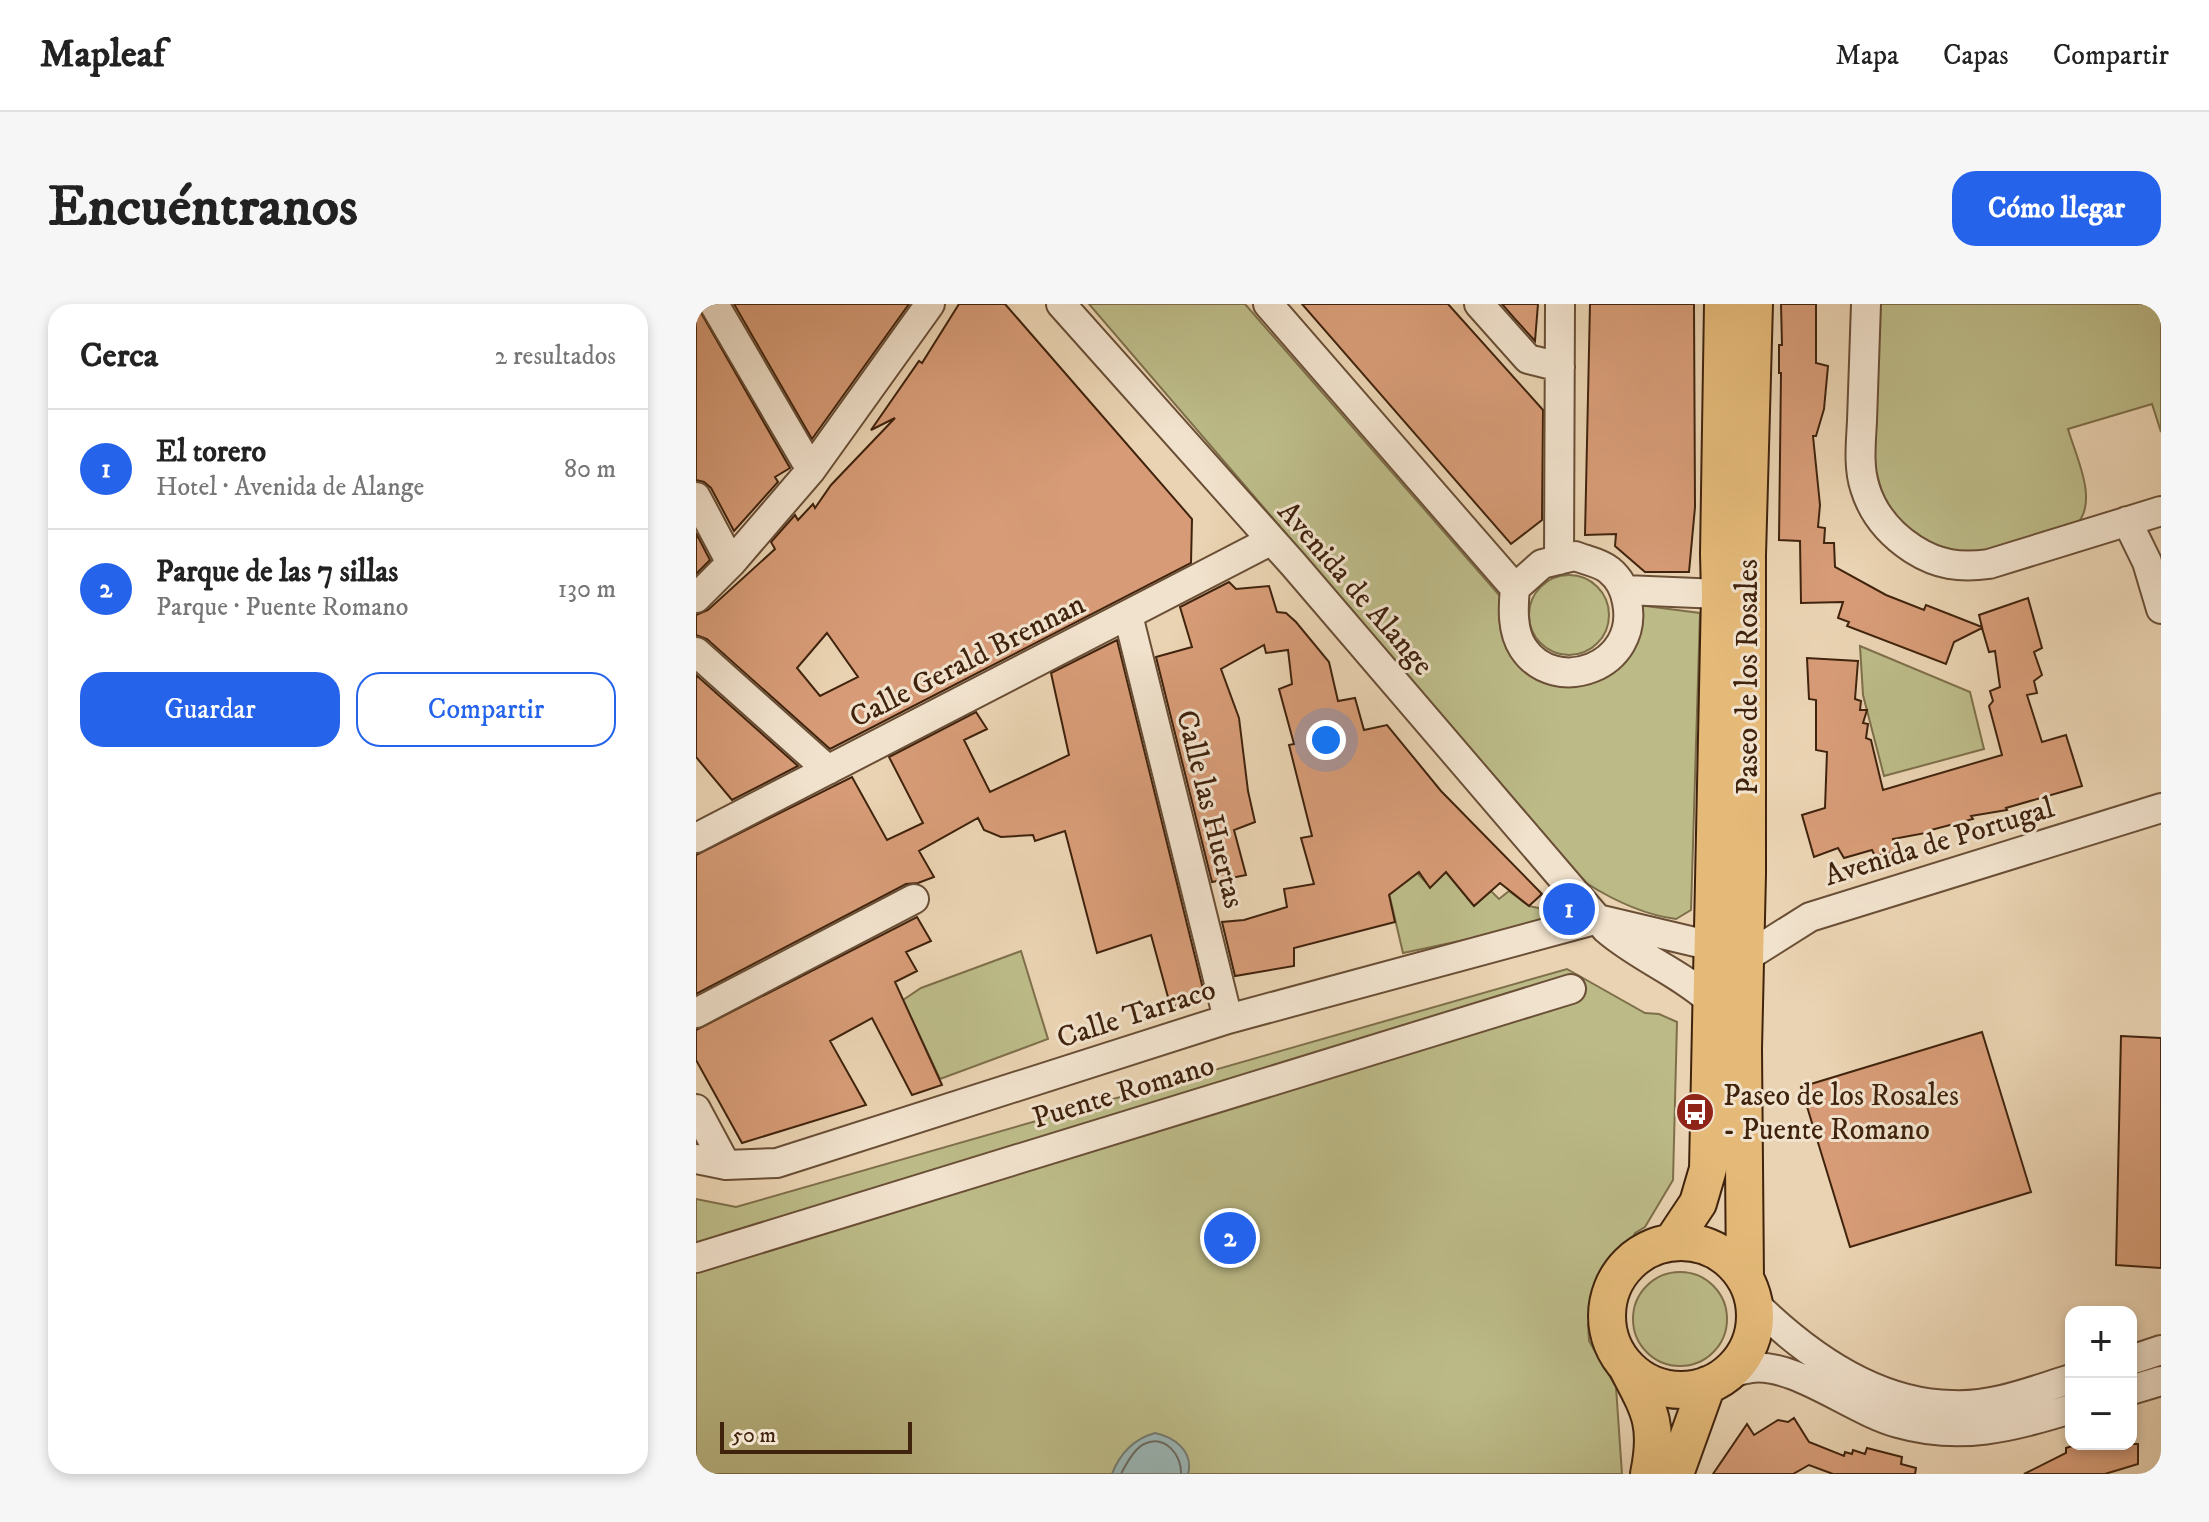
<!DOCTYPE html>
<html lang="es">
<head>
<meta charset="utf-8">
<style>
	:root { --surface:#fff; --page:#f6f6f6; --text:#222; --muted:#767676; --line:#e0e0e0; --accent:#2563eb }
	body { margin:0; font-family:"IM FELL DW Pica",serif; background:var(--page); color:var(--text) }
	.controls { position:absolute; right:24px; bottom:24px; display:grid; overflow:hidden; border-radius:16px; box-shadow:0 4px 12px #0003 }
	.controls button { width:72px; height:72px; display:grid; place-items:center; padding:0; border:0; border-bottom:2px solid var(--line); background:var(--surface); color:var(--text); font:40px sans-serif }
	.scale { position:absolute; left:24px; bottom:20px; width:192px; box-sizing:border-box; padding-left:8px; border:4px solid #40230d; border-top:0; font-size:22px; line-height:28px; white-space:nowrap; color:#40230d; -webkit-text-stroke:6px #f1e2cd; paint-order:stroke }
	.you { position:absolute; left:630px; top:436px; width:28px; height:28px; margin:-20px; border:6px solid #fff; border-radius:50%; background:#1a73e8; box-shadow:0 0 0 12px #1a73e833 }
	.badge { display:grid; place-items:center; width:52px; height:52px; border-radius:50%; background:var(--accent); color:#fff; font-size:26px; font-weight:700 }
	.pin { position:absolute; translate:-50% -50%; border:4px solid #fff; box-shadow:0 2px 8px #0006 }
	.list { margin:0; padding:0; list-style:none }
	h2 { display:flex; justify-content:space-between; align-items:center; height:104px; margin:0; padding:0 32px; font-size:34px }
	h2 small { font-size:26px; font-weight:400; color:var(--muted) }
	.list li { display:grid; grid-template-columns:52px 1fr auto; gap:24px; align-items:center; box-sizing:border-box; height:120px; padding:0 32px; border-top:2px solid var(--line) }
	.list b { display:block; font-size:30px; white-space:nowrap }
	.list p { margin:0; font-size:26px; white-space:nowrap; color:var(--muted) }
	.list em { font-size:26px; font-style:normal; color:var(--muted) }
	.actions { display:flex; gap:16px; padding:24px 32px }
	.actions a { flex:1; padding:18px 0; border:2px solid var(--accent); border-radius:24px; text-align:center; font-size:28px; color:var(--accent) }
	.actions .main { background:var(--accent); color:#fff }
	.map { position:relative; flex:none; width:1465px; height:1170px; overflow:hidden; border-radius:24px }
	header { display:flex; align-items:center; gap:48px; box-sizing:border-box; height:112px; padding:0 40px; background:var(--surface); border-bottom:2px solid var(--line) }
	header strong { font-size:38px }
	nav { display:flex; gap:44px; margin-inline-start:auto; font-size:28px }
	.intro { display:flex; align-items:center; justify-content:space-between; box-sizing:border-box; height:192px; padding:0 48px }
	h1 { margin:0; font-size:56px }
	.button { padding:20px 36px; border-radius:24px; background:var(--accent); color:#fff; font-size:28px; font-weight:700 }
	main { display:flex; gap:48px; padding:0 48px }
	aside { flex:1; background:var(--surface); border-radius:24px; box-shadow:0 4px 12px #0003 }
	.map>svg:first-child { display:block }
	.green { fill:#bcbb88; stroke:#7e6f4a; stroke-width:2 }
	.water { fill:#9ab6b5; stroke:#767b72; stroke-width:2 }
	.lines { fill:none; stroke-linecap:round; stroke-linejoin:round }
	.shore { stroke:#6d6c61; stroke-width:2 }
	.building { fill:#d79c77; stroke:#40230d; stroke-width:2; fill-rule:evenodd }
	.minor-casing { stroke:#6a4f36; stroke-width:32 }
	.major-casing { stroke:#40230d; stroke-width:40 }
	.minor { stroke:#f1e2cd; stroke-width:28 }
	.major { stroke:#e5ba79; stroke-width:36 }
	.labels { text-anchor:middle; stroke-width:6; stroke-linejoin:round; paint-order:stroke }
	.street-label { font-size:30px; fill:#40230d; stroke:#f1e2cd }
	.poi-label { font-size:30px; fill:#40230d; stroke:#f1e2cd; text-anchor:start }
</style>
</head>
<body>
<header>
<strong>Mapleaf</strong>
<nav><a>Mapa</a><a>Capas</a><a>Compartir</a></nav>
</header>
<div class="intro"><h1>Encuéntranos</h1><a class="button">Cómo llegar</a></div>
<main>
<aside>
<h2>Cerca<small>2 resultados</small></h2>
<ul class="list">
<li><span class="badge">1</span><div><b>El torero</b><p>Hotel · Avenida de Alange</p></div><em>80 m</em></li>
<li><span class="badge">2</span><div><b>Parque de las 7 sillas</b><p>Parque · Puente Romano</p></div><em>130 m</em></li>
</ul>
<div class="actions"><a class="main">Guardar</a><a>Compartir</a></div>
</aside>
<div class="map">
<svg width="1465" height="1170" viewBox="0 0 1465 1170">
	<rect width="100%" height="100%" fill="#ead3b2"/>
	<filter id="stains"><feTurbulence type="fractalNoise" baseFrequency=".0025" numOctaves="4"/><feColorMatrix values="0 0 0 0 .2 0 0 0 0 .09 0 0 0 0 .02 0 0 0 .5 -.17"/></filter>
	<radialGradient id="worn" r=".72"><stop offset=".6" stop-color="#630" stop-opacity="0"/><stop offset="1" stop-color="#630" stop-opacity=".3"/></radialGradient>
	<path class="green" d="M393,0H549L804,292C803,309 802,324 809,340C826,383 885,396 917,364C927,354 937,316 942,301L1004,309L995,606L980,615C949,611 917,596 890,579Z
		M1181,0H1465V128L1456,100L1372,125C1380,153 1404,199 1379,222L1285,249L1248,247L1228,238L1197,210L1188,195L1178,160Z
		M833 311a40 40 0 1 1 80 0a40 40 0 1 1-80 0Z
		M1164,342L1274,388L1288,445L1188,472L1167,391Z
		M677,521L734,583L750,568L778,602L795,587L803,595L813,587L833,602L843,604L849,619L707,649Z
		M325,647L352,735L244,775L207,696L225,684Z
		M871,665L949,709L963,710L981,718L977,876L949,923L939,929L892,1020L893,1037L920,1083L926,1170H0V895L40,903Z
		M937 1015a47 47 0 1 1 94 0a47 47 0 1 1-94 0Z"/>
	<path class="water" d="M459,1129C478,1133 498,1147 492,1170H416C424,1149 438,1135 459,1129Z"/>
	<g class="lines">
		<path class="shore" d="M425,1170C430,1160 438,1145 448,1140C469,1130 486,1151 485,1170"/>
	</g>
	<path class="building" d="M0,0L94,164L79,173L82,178L38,227L15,184L8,178L0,176Z
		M38,0H213L116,135Z
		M263,0H309L496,215L495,259L134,445L11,335L0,331V311L12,306L79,245L75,238L99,211L102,216L117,200L119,204L135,181L199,114L175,126L223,57L226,59ZM131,329L162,373L124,392L101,364Z
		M606,0H752L847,106L846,216L815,240Z
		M806,0H842L839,37L819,15Z
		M894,0H998L999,203L993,268H949L919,242L920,230L889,231Z
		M1085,0H1120V59L1132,62L1128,105L1120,132H1117L1124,201L1122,223L1129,224L1128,239H1138L1139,263L1190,291L1228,306L1230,301L1286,323L1283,311L1332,294L1346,344L1338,348L1346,371L1338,377L1341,389L1331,391L1346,438L1370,431L1386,482L1310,504L1311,506L1275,512L1277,515L1235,526V528L1197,535L1201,547L1179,552L1176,546L1148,554L1142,544L1118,553L1106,511L1129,504L1131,448L1120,446V396L1113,395L1111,354L1162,357L1159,395L1165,397L1164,406H1171L1167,419L1172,420L1170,434L1175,436L1187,486L1306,451L1293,402L1297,397L1294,387L1304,383L1299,347L1293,348L1286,324L1258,338L1250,360L1151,322L1153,318L1142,314L1147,298L1105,299L1104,237L1083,236L1085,69H1083V41H1086Z
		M0,229L14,256L0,270Z
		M533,278L540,285L573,282L581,308L590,309L600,318L633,358L642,397L659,394L668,426L691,421L745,487L846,590L833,602L804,579L778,602L750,568L734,584L723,568L693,591L699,618L598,644V662L539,672L526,618L548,616L591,603L588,585L618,580L605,534L616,532L593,441L598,440L583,385L596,380L592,346L570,349L568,341L525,365L543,414L552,487L559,518L538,526L550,571L516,578L460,353L496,343L484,303Z
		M421,336L508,689L475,704L455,631L401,649L369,527L339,537L337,531L305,533L288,526L282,514L223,547L238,573L222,579L210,580L0,690V551L156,473L191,536L227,519L193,453L280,408L291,425L268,436L294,488L373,451L355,369Z
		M0,371L102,462L36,496L0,453Z
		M221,613L235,637L210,648L221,667L199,678L246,781L216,791L176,714L134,737L170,801L46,839L0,756V726Z
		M1286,728L1335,888L1154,943L1105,783Z
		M1425,732L1465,734V964L1420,961Z
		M1098,1114L1113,1138L1148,1152L1149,1148L1156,1150L1157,1146L1169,1150L1171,1144L1206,1153L1205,1160L1220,1164L1219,1170H1137L1113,1161L1097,1170H1017L1051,1120L1058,1131L1082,1116L1092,1118Z
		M1382,1140H1442V1160L1409,1170H1328L1370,1149V1144Z"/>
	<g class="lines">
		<defs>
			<path id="minor" d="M18,0L115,166
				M365,0L598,261L910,625C942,653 983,668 1015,697
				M572,0L819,284
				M783,0L832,55L864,63
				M1170,0C1169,39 1167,78 1166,117C1165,138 1162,163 1169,184C1177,210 1194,230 1217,245C1242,261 1264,264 1293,260L1465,207
				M0,193L35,259
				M1431,217L1451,258L1465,305
				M879,252C889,256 905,259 913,266C923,274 929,286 931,298C944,363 859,393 827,344C816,327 817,304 819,284L846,260Z
				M863,256L864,0
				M929,286L1024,290
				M0,294L35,259L115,166L234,0
				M432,311L532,715
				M0,348L132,466
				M0,534L574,237
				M1049,654L1114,613L1465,504
				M0,709L218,595
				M0,805L30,861
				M0,855L30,861L81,859L532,715L902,615L1016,642L1024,660
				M0,954L875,685
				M1058,999C1110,1050 1180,1100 1256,1101C1297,1103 1336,1087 1375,1075
				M1435,1056L1465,1046
				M1031,1070C1039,1068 1047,1065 1055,1064C1098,1058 1157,1107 1202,1119C1265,1137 1315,1123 1375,1105
				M1435,1086L1465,1077"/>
			<path id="major" d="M911 1012a74 74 0 1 1 148 0a74 74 0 1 1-148 0Z
				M976,938L1002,899L1012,865L1024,290L1023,250L1027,0
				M1049,975L1047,745L1051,570V251L1058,0
				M932,1065C954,1107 963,1121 953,1170
				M979,1170L1011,1081"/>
		</defs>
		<use href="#minor" class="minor-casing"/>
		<use href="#major" class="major-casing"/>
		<use href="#minor" class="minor"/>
		<use href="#major" class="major"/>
	</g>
	<defs>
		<symbol id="bus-disc" viewBox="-11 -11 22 22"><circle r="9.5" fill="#8f2418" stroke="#f1e2cd"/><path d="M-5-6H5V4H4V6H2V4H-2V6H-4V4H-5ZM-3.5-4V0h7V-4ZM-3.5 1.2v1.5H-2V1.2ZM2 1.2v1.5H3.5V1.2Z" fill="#fff"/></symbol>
	</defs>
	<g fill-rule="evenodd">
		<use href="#bus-disc" x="977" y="786" width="44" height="44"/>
	</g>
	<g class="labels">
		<g class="street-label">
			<text transform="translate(660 284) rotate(49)" y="10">Avenida de Alange</text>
			<text transform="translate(271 356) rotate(-27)" y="10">Calle Gerald Brennan</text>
			<text transform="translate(1051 373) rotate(-90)" y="10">Paseo de los Rosales</text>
			<text transform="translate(515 505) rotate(76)" y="10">Calle las Huertas</text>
			<text transform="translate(1243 537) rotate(-17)" y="10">Avenida de Portugal</text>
			<text transform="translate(440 709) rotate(-18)" y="10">Calle Tarraco</text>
			<text transform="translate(427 787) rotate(-17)" y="10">Puente Romano</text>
		</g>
		<g class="poi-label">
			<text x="1027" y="801">Paseo de los Rosales<tspan x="1027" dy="34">- Puente Romano</tspan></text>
		</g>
	</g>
	<rect width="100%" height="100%" filter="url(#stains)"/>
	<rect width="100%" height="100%" fill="url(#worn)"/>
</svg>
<div class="controls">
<button>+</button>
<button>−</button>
</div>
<div class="scale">50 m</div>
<div class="you"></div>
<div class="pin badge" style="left:873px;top:605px">1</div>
<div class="pin badge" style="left:534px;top:934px">2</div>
</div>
</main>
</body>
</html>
